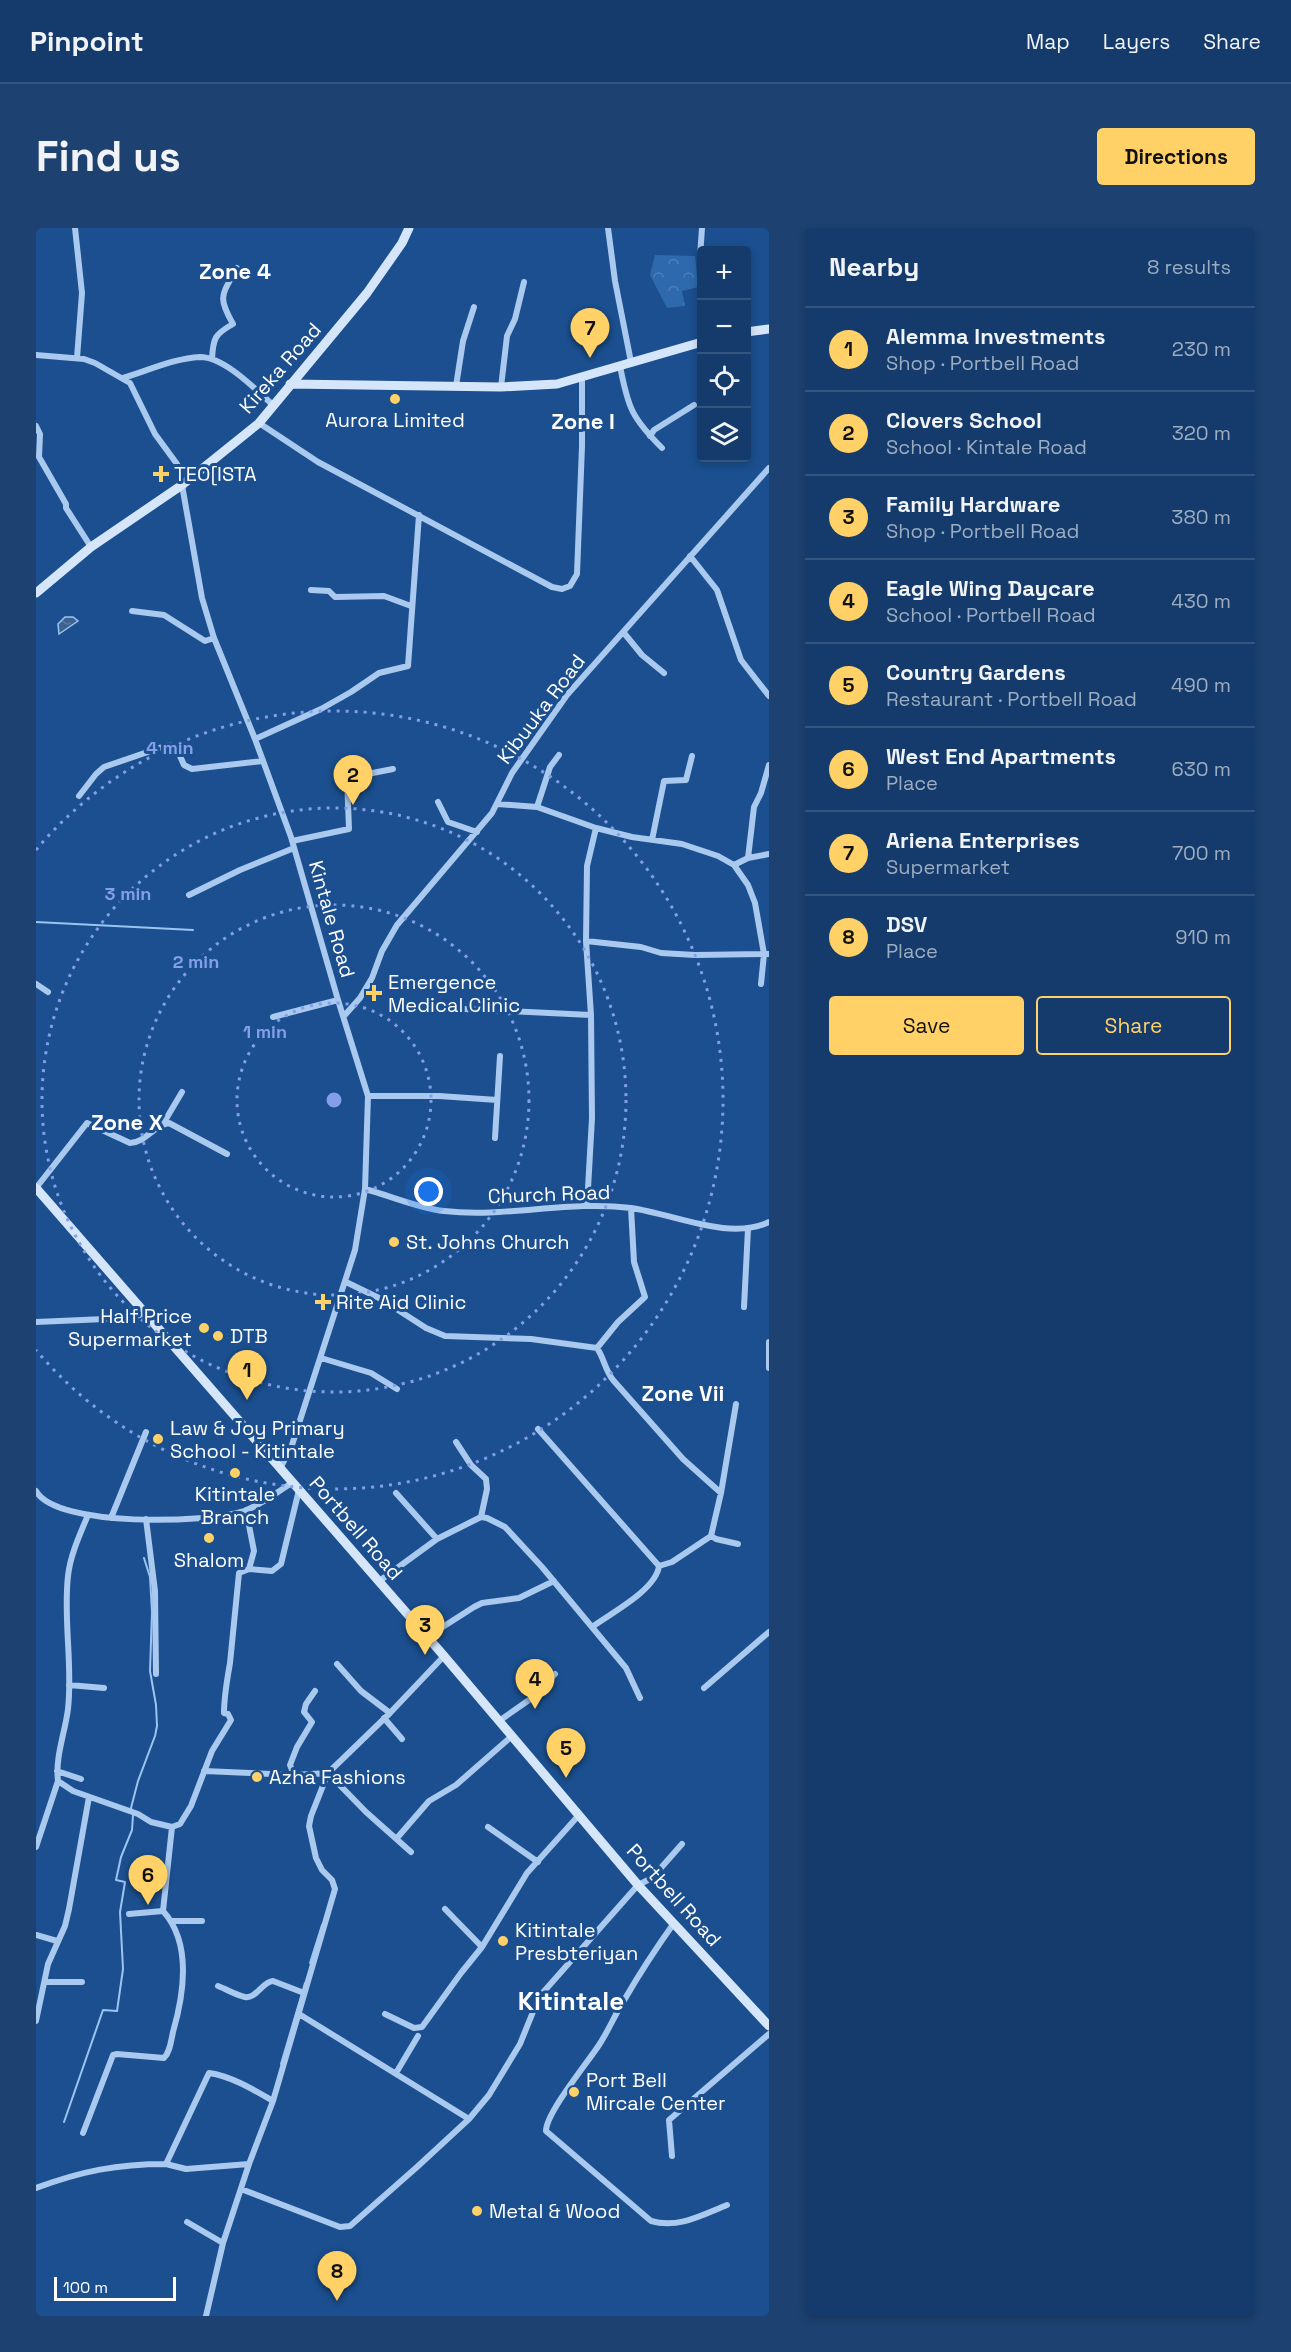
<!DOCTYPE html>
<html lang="en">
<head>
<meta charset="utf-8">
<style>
	:root { --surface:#143b6b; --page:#1d4271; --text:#f1f3f6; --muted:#9dadc1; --line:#33557e; --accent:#ffd166 }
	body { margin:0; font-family:"Space Grotesk",sans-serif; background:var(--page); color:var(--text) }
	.controls { position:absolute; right:18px; top:18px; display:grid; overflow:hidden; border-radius:6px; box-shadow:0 3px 9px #0003 }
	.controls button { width:54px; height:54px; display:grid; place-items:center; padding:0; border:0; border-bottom:2px solid var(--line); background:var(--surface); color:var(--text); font:30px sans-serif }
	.scale { position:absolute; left:18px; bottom:15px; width:122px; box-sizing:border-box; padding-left:6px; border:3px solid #fff; border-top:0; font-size:16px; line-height:21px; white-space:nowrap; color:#fff; -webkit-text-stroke:4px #1b4f8f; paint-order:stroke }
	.you { position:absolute; left:393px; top:964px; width:21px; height:21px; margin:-15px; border:4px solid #fff; border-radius:50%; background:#1a73e8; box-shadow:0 0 0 9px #1a73e833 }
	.badge { display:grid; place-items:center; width:39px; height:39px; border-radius:50%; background:var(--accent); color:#111; font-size:20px; font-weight:700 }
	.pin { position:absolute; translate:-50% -50px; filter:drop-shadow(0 2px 3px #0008) }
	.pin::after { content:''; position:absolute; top:32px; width:21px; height:18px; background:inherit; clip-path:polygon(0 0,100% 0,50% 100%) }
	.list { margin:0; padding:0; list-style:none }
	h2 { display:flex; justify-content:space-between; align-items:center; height:78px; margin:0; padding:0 24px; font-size:26px }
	h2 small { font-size:20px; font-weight:400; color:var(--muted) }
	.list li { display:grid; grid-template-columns:39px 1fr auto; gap:18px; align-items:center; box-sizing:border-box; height:84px; padding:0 24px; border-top:2px solid var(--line) }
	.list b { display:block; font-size:22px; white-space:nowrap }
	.list p { margin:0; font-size:20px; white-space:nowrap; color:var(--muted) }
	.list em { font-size:20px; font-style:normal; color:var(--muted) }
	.actions { display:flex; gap:12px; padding:18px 24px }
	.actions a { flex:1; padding:14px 0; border:2px solid var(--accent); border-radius:6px; text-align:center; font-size:21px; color:var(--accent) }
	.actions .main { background:var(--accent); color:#111 }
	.icon { flex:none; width:33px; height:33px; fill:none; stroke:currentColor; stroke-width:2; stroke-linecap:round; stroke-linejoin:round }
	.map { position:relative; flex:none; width:733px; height:2088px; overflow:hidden; border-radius:6px }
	header { display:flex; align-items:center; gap:36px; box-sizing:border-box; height:84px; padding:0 30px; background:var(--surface); border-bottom:2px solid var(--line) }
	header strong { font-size:28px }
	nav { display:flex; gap:33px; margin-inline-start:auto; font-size:21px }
	.intro { display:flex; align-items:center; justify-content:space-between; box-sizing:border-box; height:144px; padding:0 36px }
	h1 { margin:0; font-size:42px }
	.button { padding:15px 27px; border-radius:6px; background:var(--accent); color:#111; font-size:21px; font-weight:700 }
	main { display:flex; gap:36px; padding:0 36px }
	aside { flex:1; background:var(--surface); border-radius:6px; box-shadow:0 3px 9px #0003 }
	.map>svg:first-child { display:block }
	.forest { fill:url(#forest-crowns) }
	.water { fill:url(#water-ripples); stroke:#9cc4f0; stroke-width:1.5 }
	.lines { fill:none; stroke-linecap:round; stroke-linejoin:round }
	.stream { stroke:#9cc4f0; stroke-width:2 }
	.street { stroke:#a9c9ee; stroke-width:6 }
	.secondary { stroke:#d6e6fa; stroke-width:9 }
	.ring { fill:none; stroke:#839eea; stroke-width:3; stroke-dasharray:3 6 }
	.poi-dot { fill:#ffd166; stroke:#1b4f8f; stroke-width:2 }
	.labels { text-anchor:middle; stroke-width:6; stroke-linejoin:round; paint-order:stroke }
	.street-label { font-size:20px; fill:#fff; stroke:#1b4f8f }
	.poi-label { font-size:20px; fill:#fff; stroke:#1b4f8f; text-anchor:start }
	.quarter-label { font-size:22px; font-weight:bold; fill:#fff; stroke:#1b4f8f }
	.district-label { font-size:26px; font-weight:bold; fill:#fff; stroke:#1b4f8f }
	.centre { fill:#839eea; stroke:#1b4f8f; stroke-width:3 }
	.ring-label { font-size:18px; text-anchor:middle; font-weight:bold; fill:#839eea; stroke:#1b4f8f; stroke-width:6; stroke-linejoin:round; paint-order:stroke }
</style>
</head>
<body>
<header>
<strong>Pinpoint</strong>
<nav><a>Map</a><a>Layers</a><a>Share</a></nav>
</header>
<div class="intro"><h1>Find us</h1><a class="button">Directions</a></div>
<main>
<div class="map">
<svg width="733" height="2088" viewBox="0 0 733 2088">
	<defs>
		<pattern id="forest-crowns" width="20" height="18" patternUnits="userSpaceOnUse" patternTransform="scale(1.5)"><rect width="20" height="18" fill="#2e69ad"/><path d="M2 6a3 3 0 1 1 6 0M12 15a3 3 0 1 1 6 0" fill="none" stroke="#4d80b9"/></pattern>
		<pattern id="water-ripples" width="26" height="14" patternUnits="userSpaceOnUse" patternTransform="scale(1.5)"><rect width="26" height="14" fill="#3c6290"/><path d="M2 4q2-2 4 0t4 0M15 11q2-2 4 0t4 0" fill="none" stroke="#597aa1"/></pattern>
	</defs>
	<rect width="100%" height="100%" fill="#1b4f8f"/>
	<path class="forest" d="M619,27L659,28L662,59L646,63L649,78L631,80L614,47Z"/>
	<path class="water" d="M29,389H37L42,393L23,406L22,396Z"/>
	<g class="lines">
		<path class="stream" d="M0,694L157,702
			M274,1735L286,1697
			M245,1836L269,1755
			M28,1894L67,1782L81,1783L87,1741L84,1684L89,1654L80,1652L85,1629L96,1602L97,1587L95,1580L102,1553L119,1508L121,1498L120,1477L114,1443L116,1384L114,1349L108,1330"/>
		<path class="street" d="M39,0L46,65L41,130
			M572,0L579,53L595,134
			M666,42L664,29L666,0
			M0,127L48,131L59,135L94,155L119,206L141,236
			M176,131C177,110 179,106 197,96C181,68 186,67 201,40
			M584,138C592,180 596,190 626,220
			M87,150C111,143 139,130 164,129C189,129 220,162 237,177
			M420,158L427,113L438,79
			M465,159L471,108L479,91L488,54
			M223,195L282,234L516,359L526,361L534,358L541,346L546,218V149
			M0,198L4,206L3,229L30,276V280L55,319
			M614,208L618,202L658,177
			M146,257L166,370L178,410L219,511L255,609L302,772L332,868L329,961L319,1022L256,1217L244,1241
			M654,328L681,362L705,432L733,468
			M275,362L293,363L299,369L348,368L375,378
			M96,383L128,387L169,413L178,410
			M588,405L606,427L628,445
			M219,511L285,481L315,464L343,445L372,438L383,287
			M43,568L60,546L68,539L132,517L140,519L148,537L156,541L227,533
			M402,574L412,594L441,604
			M462,576L501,579L560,600L596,609L646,616L682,628L698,637L712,657L719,675L728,726H733
			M501,579L514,539L523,527
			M616,612L628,553L650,552L656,528
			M256,613L313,601L311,550L357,541
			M712,630L718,579L725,565L733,537
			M698,637L712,630L733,626
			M153,667L204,642L258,620
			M550,713L605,719L625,725L659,727L728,726L725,756
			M0,756L12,764
			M428,781L555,787
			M308,788L324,770L336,750L346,723L361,697L456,585L476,545L531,467L733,240
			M237,789L302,772
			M332,868H403L461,872
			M127,896L146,864
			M459,910L464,828
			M0,960L51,895L94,915C109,915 118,897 133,895L191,926
			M329,961C355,968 382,980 408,983C471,990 533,972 595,980C638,986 693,1013 733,994
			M551,978L556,890L555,787L550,713L551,638L560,600
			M310,1054L345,1071L390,1100L409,1108L495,1111L561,1120C568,1130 569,1142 577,1152L647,1231L685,1265
			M708,1079L712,1001
			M0,1094L92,1090L110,1085
			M733,1114V1140
			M561,1120L582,1094L609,1069L598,1034L595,980
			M285,1130L335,1145L361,1161
			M502,1201L623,1338C620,1362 575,1385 556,1399
			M0,1263C21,1300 171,1295 208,1283C225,1277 241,1264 256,1255
			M360,1265L401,1311
			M210,1282L218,1323L213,1341
			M445,1289L451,1290L469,1299L506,1339L590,1440L604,1470
			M75,1290L110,1204
			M110,1291L119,1363L120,1446
			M675,1308L680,1311L702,1316
			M623,1338L636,1334L675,1308L685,1265L700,1176
			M342,1354L401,1311L445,1289L451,1261L450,1251L435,1237L420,1214
			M391,1409L438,1379L446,1375L483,1370L518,1353
			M301,1436L325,1463L354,1485
			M33,1457L68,1460
			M668,1460L733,1404
			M348,1490L366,1511
			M463,1493L493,1472L519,1446
			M21,1543L45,1551
			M168,1543L258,1547L292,1545L330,1584L375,1624
			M258,1547L254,1537L261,1519L276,1494L268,1484L270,1476L279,1463
			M22,1553L37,1563L102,1586L115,1594L136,1599L144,1596L155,1578L176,1523L195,1492L192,1486L188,1485C188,1468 191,1452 194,1435L203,1345L213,1341L236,1343L245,1336L263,1262
			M452,1599L502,1634
			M361,1610L393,1573L420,1557L476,1508
			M0,1619L22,1553C19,1529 29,1505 32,1481C37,1437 27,1392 32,1348C34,1328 44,1306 52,1287
			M409,1681L446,1719
			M93,1686L127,1683
			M136,1693H166
			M638,1695C621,1719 605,1743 590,1769C580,1784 573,1802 563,1817C552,1834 510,1885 510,1903L615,1993C642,2001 666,1987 691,1977
			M0,1707L21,1713
			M9,1754H46
			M182,1758C190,1761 200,1767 209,1769C220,1771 226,1754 237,1753L268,1765
			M263,1786L433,1891
			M349,1786L378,1800L386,1799L425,1745L446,1719L491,1645L543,1587
			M0,1793L12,1736L29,1698L33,1681L53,1569
			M360,1845L382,1808
			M47,1905L77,1827L81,1826L128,1830C134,1824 135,1813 137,1804C148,1766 156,1715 127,1683L136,1599
			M636,1928L633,1892L733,1806
			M213,1936L150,1941L130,1936L173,1845C195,1848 218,1862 237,1873
			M0,1960C46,1943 81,1936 130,1936
			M205,1961L304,1999L314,1998L381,1939L433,1891L453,1867L484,1816L503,1769L602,1657L616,1650L646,1616
			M151,1994L187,2015
			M170,2088L187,2015L213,1936L237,1873L299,1661L296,1652L286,1642L280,1630L273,1598L275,1588L292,1545L354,1485L408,1428"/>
		<path class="secondary" d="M710,104L733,101
			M254,156L465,159L521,156L666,114
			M0,365L55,319L146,257L223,195L331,65L366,15L373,0
			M0,960L408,1428L602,1657L733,1798"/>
	</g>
	<g class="ring">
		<circle cx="298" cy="872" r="97"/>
		<circle cx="298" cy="872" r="195"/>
		<circle cx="298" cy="872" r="292"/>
		<path d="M0 622A389 389 0 1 1 0 1122"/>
	</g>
	<g class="poi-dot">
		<circle cx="359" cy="171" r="6"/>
		<path d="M122 237h6v6h6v6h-6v6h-6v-6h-6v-6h6z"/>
		<path d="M335 756h6v6h6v6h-6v6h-6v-6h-6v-6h6z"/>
		<circle cx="358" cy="1014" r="6"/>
		<path d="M284 1065h6v6h6v6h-6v6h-6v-6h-6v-6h6z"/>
		<circle cx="168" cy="1100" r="6"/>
		<circle cx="182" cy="1108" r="6"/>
		<circle cx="122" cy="1211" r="6"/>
		<circle cx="199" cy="1245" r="6"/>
		<circle cx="173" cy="1310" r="6"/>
		<circle cx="221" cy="1549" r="6"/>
		<circle cx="467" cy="1713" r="6"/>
		<circle cx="538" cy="1864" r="6"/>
		<circle cx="441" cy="1983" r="6"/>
	</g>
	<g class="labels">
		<g class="street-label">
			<text transform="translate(244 140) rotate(-49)" y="7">Kireka Road</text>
			<text transform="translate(505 481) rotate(-53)" y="7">Kibuuka Road</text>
			<text transform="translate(296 691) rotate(74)" y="7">Kintale Road</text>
			<text transform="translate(513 966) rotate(-2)" y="7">Church Road</text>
			<text transform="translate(320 1300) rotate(49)" y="7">Portbell Road</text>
			<text transform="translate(638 1667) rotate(48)" y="7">Portbell Road</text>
		</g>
		<g class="poi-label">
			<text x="359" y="199" text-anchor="middle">Aurora Limited</text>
			<text x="138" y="253">TEO[ISTA</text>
			<text x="352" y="761">Emergence<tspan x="352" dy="23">Medical Clinic</tspan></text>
			<text x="370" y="1021">St. Johns Church</text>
			<text x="300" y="1081">Rite Aid Clinic</text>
			<text x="156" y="1095" text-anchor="end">Half Price<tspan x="156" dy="23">Supermarket</tspan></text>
			<text x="194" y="1115">DTB</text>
			<text x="134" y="1207">Law &amp; Joy Primary<tspan x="134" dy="23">School - Kitintale</tspan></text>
			<text x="199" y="1273" text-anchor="middle">Kitintale<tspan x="199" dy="23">Branch</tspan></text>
			<text x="173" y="1339" text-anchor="middle">Shalom</text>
			<text x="233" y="1556">Azha Fashions</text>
			<text x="479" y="1709">Kitintale<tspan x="479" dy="23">Presbteriyan</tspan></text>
			<text x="550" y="1859">Port Bell<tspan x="550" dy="23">Mircale Center</tspan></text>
			<text x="453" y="1990">Metal &amp; Wood</text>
		</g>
		<g class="quarter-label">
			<text x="199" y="51">Zone 4</text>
			<text x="547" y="201">Zone I</text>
			<text x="91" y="902">Zone X</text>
			<text x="647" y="1173">Zone Vii</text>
		</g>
		<g class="district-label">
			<text x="535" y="1782">Kitintale</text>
		</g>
	</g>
	<circle cx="298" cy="872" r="9" class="centre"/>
	<g class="ring-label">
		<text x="134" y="526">4 min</text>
		<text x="92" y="672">3 min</text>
		<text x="160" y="740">2 min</text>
		<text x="229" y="810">1 min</text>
	</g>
</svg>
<div class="controls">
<button>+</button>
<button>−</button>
<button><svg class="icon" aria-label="locate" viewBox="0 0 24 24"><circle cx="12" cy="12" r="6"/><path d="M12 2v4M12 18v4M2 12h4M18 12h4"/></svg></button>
<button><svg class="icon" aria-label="layers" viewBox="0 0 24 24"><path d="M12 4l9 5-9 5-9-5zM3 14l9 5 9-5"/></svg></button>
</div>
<div class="scale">100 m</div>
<div class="you"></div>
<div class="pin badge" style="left:211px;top:1172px">1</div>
<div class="pin badge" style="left:317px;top:577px">2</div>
<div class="pin badge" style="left:389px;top:1427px">3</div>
<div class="pin badge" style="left:499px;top:1481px">4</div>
<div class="pin badge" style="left:530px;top:1550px">5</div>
<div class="pin badge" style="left:112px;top:1677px">6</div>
<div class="pin badge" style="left:554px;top:130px">7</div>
<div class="pin badge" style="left:301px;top:2073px">8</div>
</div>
<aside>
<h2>Nearby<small>8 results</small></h2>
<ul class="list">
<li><span class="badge">1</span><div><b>Alemma Investments</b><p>Shop · Portbell Road</p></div><em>230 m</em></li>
<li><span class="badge">2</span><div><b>Clovers School</b><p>School · Kintale Road</p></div><em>320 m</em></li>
<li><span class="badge">3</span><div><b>Family Hardware</b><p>Shop · Portbell Road</p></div><em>380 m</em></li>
<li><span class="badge">4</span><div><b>Eagle Wing Daycare</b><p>School · Portbell Road</p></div><em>430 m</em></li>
<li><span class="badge">5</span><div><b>Country Gardens</b><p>Restaurant · Portbell Road</p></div><em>490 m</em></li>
<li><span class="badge">6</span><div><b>West End Apartments</b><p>Place</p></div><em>630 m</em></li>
<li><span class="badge">7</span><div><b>Ariena Enterprises</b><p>Supermarket</p></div><em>700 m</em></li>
<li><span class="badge">8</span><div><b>DSV</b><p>Place</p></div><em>910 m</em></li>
</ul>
<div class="actions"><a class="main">Save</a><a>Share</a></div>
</aside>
</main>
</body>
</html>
